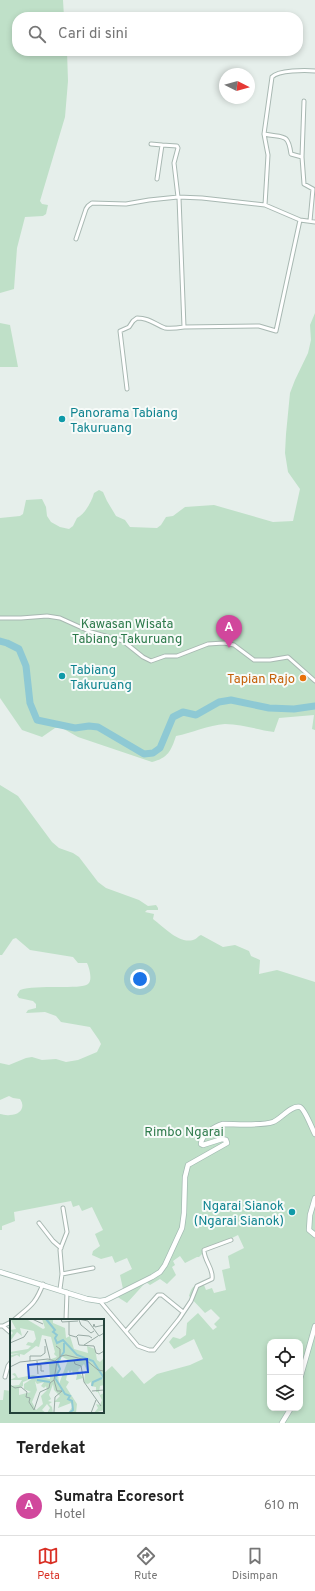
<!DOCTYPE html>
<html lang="id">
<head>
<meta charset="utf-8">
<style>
	:root { --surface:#fff; --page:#f6f6f6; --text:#222; --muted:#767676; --line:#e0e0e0; --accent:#d93025 }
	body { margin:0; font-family:Overpass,sans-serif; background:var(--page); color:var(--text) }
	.controls { position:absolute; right:12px; bottom:12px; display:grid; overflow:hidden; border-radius:8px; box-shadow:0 2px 6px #0003 }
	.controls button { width:36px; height:36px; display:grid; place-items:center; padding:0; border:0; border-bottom:1px solid var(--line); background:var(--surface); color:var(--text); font:20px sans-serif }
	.compass { position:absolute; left:219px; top:68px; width:36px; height:36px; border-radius:50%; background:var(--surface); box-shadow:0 2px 6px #0003; rotate:96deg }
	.you { position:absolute; left:140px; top:979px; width:14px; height:14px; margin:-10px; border:3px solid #fff; border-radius:50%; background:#1a73e8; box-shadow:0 0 0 6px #1a73e833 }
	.badge { display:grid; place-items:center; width:26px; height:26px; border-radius:50%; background:var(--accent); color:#fff; font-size:13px; font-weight:700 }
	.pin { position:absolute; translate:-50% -33px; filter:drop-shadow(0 1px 2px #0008) }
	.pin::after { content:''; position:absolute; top:21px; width:14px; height:12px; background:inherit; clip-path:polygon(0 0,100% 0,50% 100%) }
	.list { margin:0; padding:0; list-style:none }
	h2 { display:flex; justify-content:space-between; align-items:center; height:52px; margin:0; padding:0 16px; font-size:17px }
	h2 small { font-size:13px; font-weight:400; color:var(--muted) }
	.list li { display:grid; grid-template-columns:26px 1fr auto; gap:12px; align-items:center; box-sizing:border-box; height:60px; padding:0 16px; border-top:1px solid var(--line) }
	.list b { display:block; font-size:15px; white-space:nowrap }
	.list p { margin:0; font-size:13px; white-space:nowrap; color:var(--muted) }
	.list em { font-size:13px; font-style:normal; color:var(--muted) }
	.icon { flex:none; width:22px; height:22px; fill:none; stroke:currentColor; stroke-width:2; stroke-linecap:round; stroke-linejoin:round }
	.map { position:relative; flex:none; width:315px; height:1423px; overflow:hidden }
	.search { position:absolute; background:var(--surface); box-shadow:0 2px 6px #0003; left:12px; right:12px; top:12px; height:44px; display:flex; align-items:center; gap:10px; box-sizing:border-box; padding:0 14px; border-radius:16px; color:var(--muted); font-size:15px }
	.sheet { height:112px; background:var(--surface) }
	nav { display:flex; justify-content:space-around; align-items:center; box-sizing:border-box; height:56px; border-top:1px solid var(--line); background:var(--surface); font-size:11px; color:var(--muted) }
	nav a { display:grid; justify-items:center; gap:2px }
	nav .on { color:var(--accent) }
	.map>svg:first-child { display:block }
	.green { fill:#bfe0c8; fill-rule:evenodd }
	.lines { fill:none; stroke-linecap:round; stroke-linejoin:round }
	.river { stroke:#8ec9d4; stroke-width:7 }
	.street-casing { stroke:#a8b8b2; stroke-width:5 }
	.secondary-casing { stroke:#a4bbb3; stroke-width:6 }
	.street { stroke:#fff; stroke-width:3 }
	.secondary { stroke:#fff; stroke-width:4.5 }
	.culture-dot { fill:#0f9aa8; stroke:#f7fbf9; stroke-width:1.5 }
	.food-dot { fill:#e8710a; stroke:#f7fbf9; stroke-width:1.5 }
	.labels { text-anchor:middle; stroke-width:4; stroke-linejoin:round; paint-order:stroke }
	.culture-label { font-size:13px; fill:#0d838f; stroke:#f7fbf9; text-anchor:start }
	.park-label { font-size:13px; fill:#2d7a4b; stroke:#f7fbf9 }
	.food-label { font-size:13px; fill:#c56008; stroke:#f7fbf9; text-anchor:end }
	.inset-river { fill:none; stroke:#8ec9d4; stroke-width:2 }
	.inset-road { fill:none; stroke:#98aaa4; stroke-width:1 }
	.view { fill:#1d4ed8; fill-opacity:0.15; stroke:#1d4ed8; stroke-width:2 }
	.inset-edge { fill:none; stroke:#24423a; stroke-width:2 }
</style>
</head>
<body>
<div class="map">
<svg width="315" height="1423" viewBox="0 0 315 1423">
	<rect width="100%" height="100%" fill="#e6efeb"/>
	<path class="green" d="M0,0H63L64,17H17V51H67L68,81L65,117L40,201L42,204L48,205L46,214L43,216L25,217L17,248L14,289L0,293Z
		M315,313V730L312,729L314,715L279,718L274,732C258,730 242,724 225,724C208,725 192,733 176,736C171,751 168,758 152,762L78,737L62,728H55L42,737L22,730L0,698V518L20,516L23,514L26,500L42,499L46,507L47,516L51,522L60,527L69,529L73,526L77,518C85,514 92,501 94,493L99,490L103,492L107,501L116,516L125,520L130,527L157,528L161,525L166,517L173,516L185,507L214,505L273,522L293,521L300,489L288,472L285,453L286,434L290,393L295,380L308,353L311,340L310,325Z
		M0,323L10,325L18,367H0Z
		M0,785L18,796L52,842L59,848L73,853L79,857L98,882L106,888L139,900L148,906L156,905L158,908V910H147L145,912L154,914L153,919C164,927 179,944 193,940C197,939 198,936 201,935L223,947L235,945L249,951L251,956L260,960L259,974L277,970L315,982V1423H0V1400H3L4,1390L11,1391V1412H103V1374L112,1366L123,1378L132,1370L144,1384L157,1374L190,1365L203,1359L194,1339L174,1349L169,1342L173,1337L180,1339L186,1335L187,1323L198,1313L213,1330L217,1327L214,1324L220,1318L211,1309L205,1313L189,1296C193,1284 194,1286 204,1285L206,1290L212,1288L214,1293L226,1290L222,1270L230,1268L228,1256L244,1248L238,1235L230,1239L231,1242L205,1251L199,1257H197L185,1263L180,1256L173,1261L175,1265L172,1267L176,1275L167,1284L160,1279L150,1285L146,1282L127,1303L116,1296V1293L123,1289L120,1275L132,1269L127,1258L115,1263L112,1256L101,1259L92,1255L93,1251L100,1246L95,1234L103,1230L92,1207L82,1211L79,1205L73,1207L71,1201L14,1212L15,1221L2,1226V1230H0V1114C3,1114 6,1116 10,1115C20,1115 26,1107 20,1099L13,1098L9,1096L0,1100V1063L9,1065L26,1058L32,1057L42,1060L56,1059L66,1062L78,1060L97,1052L101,1044L99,1040L90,1027L61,1022L56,1016L45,1012L26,1013L28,1010L36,1008V1004L33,1001L19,998L17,995L20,990C36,984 81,990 88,984C93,980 89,967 87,963H78L73,957L30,950L16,938L13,939L2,955H0ZM270,1342H300V1408H270Z"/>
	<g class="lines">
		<path class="river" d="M0,641L7,643L19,649L26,666L30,703L37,720L75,728L89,726L98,727L144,754L153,753L160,748L173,717L183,712L196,715L219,702L231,700L269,708L294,709L315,706"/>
		<defs>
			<path id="street" d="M304,101L302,157L304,184L313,189L310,221
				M264,134C283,138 288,132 291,154L302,157
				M151,144L162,145L157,179
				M162,145L177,146L178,148L174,163L178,197
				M179,198L184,327
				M265,205L268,155L264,134L272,77C278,70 306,70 315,71
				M76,239L86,209L88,206L92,203L126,204L149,200L178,197L202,198L265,205L300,220L315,222
				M127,389L120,331L129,327L133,321L137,318C150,318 154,324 165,328C171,329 178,328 184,327L259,326L276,331L300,220
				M0,618H21L47,616L60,618L91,632L123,641L143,657L151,661L165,656H177L208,644L224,643L234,645L254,660H270L288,657L315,681
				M39,1223L53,1241L61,1248
				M62,1274L93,1268
				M60,1289L62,1274L60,1250L67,1232L63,1208
				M100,1301L138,1346L149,1350H154L179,1319L191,1301L197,1286L212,1279C214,1269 204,1261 204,1250L231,1240
				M14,1320C30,1306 35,1305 43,1284
				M66,1320L67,1292
				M0,1326H3L11,1322
				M3,1326L11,1333
				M126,1331L158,1295H162L183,1312
				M5,1377L8,1366L11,1362"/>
			<path id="secondary" d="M315,1198L310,1215L309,1230L315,1235
				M0,1272L87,1299L100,1301L106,1300L152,1277L160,1272L165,1265L182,1228L184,1213L185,1177L188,1165L227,1143L226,1140L222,1139L203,1145L201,1144C201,1135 215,1126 223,1124C236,1124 262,1126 273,1122C281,1119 291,1105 300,1107C305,1109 312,1129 315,1134
				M300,1379L315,1326
				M282,1423L291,1408"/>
		</defs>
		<use href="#street" class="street-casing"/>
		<use href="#secondary" class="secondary-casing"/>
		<use href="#street" class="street"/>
		<use href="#secondary" class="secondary"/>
	</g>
	<g class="culture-dot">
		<circle cx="62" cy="419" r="4"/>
		<circle cx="62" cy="676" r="4"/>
		<circle cx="292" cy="1212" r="4"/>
	</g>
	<circle class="food-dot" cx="303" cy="678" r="4"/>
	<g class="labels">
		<g class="culture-label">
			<text x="70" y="417">Panorama Tabiang<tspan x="70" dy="15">Takuruang</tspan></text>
			<text x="70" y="674">Tabiang<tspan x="70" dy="15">Takuruang</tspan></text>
			<text x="284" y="1210" text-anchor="end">Ngarai Sianok<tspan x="284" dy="15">(Ngarai Sianok)</tspan></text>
		</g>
		<g class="park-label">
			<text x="127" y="628">Kawasan Wisata<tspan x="127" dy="15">Tabiang Takuruang</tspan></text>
			<text x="184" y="1136">Rimbo Ngarai</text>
		</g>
		<g class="food-label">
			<text x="295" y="683">Tapian Rajo</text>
		</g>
	</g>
	<g transform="translate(10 1319)">
		<rect width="94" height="94" fill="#e6efeb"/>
		<path d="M0,0L18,1L33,10L35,9L32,0H43V4L55,9L56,19L60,17L64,30L78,34L77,27L85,30L87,41L90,43L94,39V66L90,67L89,73L90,76L94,74V91L84,94L88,89L86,85L90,86L92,81L88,73H86V68L81,67V63L78,65L74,64L75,55L78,54L74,45L68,51L73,59L66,61L67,56L65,53L63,56L62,51L60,54L58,51L56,61L59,63L56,68L67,85L66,94H58L63,87L61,84L48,89L50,83H44L50,77L44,71L43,65L39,76L41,80L38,82L42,83L39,85L42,88L43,94H37L40,89L37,85L32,91L36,94H0V67L9,66L12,61H0L6,58L2,55L5,54L8,59L23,56L40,60L39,45H34L30,44L47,38L44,35L45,33L41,18L32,16L29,28L26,27L14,36L10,35V38L7,36L0,39L1,36L9,34L0,35V33L18,30L21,27L16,26L18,23L23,24L26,20L24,12L10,9L12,17L7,13L1,21L0,17L3,14L0,11L6,10L1,1L0,5ZM51,37L58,41L49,65L47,43L51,41ZM23,59L14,65V70L21,73L9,76V69L13,67V63ZM25,62L27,65L34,63L31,67L34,69L38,65L36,67L37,71L31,77L33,85L26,91L22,83L27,71Z" fill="#bfe0c8" fill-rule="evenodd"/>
		<path class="inset-river" d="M36,0L45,11L43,13L47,16L45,19L47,24L53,21L67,36L83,42L94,59M54,24V33L47,43L50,50L45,59L55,75L60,77L58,80L62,82L63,91L59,94M27,61L40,63M82,67L83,63L92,59"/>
		<path class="inset-road" d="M22,0L33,5M51,0L52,3L68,2M68,0L78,2L89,17L94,14M69,1L71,6L81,14L84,12M59,2V16L66,18L68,16L79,17L82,19M83,8L84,5L85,8L94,6M67,18L69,26L84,27L86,34L89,35L94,32M35,20L40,40M0,24L14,18L18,12M74,26L88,17M46,27L50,30V38M68,40L64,42L65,45L71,47L74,63L91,87M20,42V37H31L35,34V27M27,42L28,55M27,46H31V52H34M0,48L10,43L38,40L45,42L51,37L56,36L76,41L88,51L94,52M0,66L5,69L11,68L17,73L16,78L20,79L19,83L24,91L30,73L39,69L40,64L44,61M82,72L94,71M44,93L45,78L52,72H47L44,61L47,42M81,94L86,81"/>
		<path class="view" d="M77,40L78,53L19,59L18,46Z"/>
		<rect width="94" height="94" class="inset-edge"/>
	</g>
</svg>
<div class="controls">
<button><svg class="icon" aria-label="locate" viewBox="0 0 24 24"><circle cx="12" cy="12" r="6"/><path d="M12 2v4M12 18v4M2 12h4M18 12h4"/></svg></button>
<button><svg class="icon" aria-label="layers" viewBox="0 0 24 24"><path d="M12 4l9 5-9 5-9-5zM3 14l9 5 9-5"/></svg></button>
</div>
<svg class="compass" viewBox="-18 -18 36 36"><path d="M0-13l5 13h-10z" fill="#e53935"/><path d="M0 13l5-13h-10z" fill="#767676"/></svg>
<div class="you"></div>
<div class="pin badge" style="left:229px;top:648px;background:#d1479c">A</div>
<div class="search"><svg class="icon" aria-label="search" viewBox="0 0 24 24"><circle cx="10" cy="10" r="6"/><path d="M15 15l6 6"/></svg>Cari di sini</div>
</div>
<section class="sheet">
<h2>Terdekat<small></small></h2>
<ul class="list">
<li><span class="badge" style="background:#d1479c">A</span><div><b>Sumatra Ecoresort</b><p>Hotel</p></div><em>610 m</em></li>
</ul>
</section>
<nav>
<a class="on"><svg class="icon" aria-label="map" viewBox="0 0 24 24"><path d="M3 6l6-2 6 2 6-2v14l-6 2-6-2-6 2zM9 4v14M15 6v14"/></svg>Peta</a>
<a><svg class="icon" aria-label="directions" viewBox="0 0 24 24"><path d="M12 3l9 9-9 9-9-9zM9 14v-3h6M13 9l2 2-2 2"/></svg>Rute</a>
<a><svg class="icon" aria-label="saved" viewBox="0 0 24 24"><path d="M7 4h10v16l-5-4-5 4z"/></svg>Disimpan</a>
</nav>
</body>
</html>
